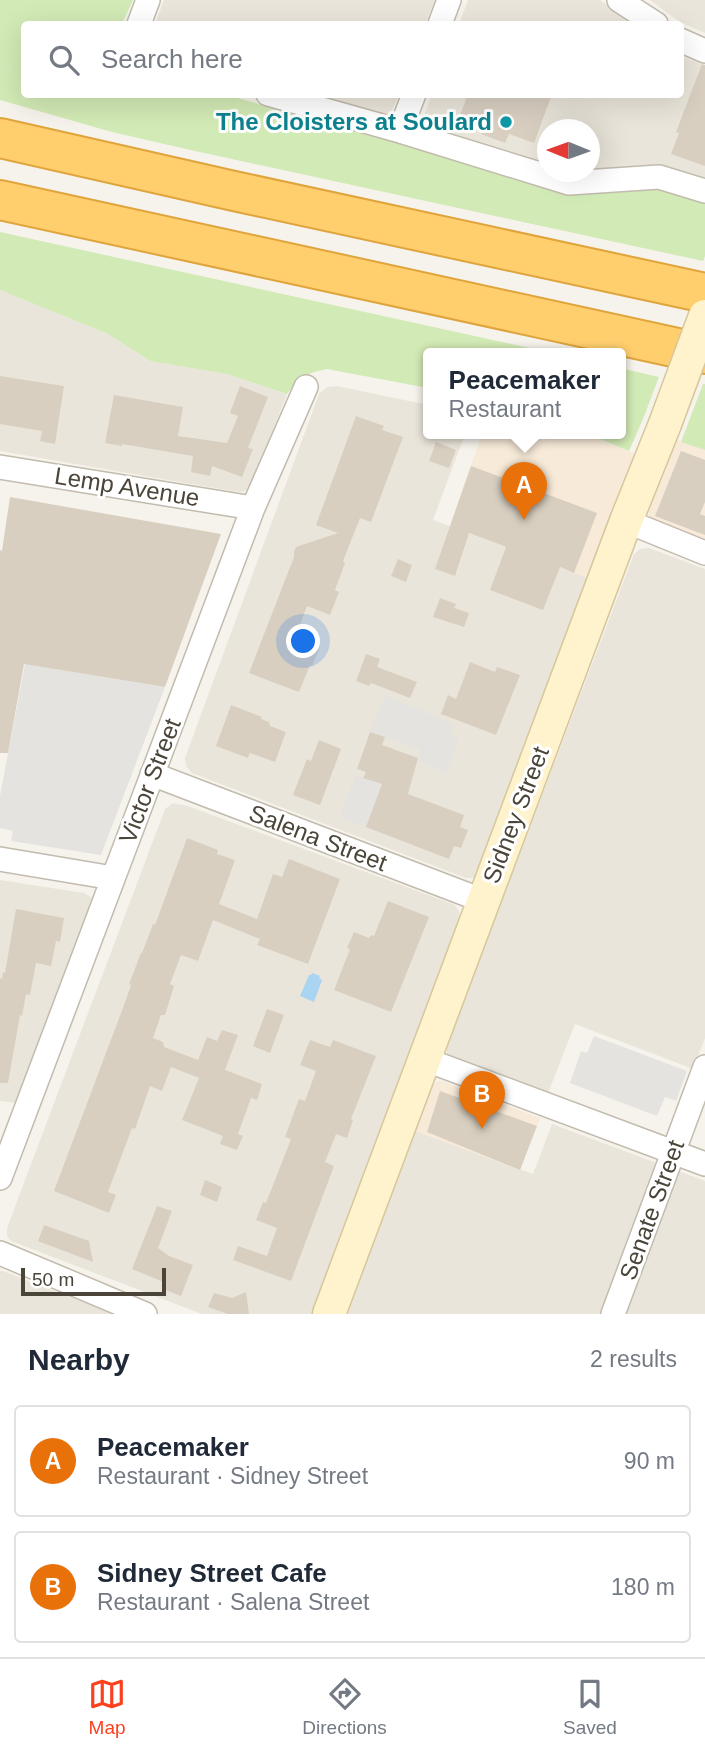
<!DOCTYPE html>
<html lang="en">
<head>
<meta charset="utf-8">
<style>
	:root { --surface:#fff; --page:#f2f2f3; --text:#1f2937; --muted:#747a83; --line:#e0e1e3; --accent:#fc3f1d }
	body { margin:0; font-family:Arial,sans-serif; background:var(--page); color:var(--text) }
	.compass { position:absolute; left:537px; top:119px; width:63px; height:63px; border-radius:50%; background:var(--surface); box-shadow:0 7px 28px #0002; rotate:271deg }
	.scale { position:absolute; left:21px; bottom:18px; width:145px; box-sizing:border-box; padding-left:7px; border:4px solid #4b4439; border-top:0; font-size:19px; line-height:24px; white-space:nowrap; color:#4b4439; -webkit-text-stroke:5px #fff; paint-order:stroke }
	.you { position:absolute; left:304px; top:642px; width:24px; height:24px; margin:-18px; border:5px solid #fff; border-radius:50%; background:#1a73e8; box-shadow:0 0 0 10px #1a73e833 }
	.badge { display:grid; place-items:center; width:46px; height:46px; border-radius:50%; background:var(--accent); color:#fff; font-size:23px; font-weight:700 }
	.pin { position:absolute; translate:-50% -58px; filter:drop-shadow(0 2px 4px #0008) }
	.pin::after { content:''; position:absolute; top:37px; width:24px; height:21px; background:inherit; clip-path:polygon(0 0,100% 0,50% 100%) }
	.popup { position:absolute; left:423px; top:348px; width:203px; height:91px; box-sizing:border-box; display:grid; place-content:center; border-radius:7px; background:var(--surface); filter:drop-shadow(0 2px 5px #0005); font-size:23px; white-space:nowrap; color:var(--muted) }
	.popup b { font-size:26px; color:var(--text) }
	.popup::after { content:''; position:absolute; left:50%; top:100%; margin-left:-14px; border:14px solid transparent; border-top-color:var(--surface) }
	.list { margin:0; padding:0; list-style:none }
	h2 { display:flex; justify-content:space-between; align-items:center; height:91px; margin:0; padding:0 28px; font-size:30px }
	h2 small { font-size:23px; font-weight:400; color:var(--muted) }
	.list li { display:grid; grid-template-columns:46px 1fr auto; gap:21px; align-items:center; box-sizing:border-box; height:112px; margin:0 14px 14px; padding:0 14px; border:2px solid var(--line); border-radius:7px }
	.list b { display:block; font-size:26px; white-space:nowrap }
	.list p { margin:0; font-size:23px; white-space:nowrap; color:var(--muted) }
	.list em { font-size:23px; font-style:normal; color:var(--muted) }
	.icon { flex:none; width:38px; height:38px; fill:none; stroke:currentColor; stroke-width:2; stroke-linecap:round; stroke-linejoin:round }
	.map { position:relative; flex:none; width:705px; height:1314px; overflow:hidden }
	.search { position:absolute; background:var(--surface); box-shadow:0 7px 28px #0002; left:21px; right:21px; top:21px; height:77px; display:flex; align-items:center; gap:18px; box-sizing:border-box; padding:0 24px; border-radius:7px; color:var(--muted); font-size:26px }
	.sheet { height:343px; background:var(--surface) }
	nav { display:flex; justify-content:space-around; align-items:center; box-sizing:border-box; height:98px; border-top:2px solid var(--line); background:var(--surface); font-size:19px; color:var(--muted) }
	nav a { display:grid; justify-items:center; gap:4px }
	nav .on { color:var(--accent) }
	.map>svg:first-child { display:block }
	.residential { fill:#eae5da }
	.commercial { fill:#f7ead8 }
	.green { fill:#d2eab5 }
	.parking { fill:#e5e3e0 }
	.water { fill:#a9d4f2 }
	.building { fill:#d8cfc1 }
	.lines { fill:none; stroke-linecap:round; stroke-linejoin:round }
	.street-casing { stroke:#c2bbae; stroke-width:26 }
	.secondary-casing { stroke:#d6c79b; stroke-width:35 }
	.highway-casing { stroke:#e0a43c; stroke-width:42 }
	.street { stroke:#fff; stroke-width:23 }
	.secondary { stroke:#fff3cd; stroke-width:32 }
	.highway { stroke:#ffcf6e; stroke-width:38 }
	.secondary-bridge-casing { stroke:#d6c79b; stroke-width:35; stroke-linecap:butt }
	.secondary-bridge { stroke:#fff3cd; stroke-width:32 }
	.culture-dot { fill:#0f9aa8; stroke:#fff; stroke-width:2.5 }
	.labels { text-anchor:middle; stroke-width:6; stroke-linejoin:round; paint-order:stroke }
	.culture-label { font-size:24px; font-weight:bold; fill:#0d838f; stroke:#fff; text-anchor:end }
	.street-label { font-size:24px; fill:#4b4439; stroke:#fff }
</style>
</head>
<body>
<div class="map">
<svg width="705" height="1314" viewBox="0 0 705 1314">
	<rect width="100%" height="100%" fill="#f6f3ec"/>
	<path class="residential" d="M164,0H435L425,24H155Z
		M468,0H600L632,24H459Z
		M650,0H705V33L680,22Z
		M681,56L705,66V182L604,172H552H590V130H548L547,170L423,126L422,121L432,95L680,94Z
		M292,95H399L394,106L390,113L382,117Z
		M0,290L108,334L150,361L227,374L287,394L250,488L242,492L232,491L0,451Z
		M337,386L428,405V434H465L433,520L588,578L475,878H466L192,773L186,766L185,758L319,394L327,387Z
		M649,548L705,569V1038L693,1069L575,1024L548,1093L454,1059L447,1054V1045L634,554L640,549Z
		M173,803L188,806L455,905L459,911L460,921L313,1314H202L11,1241L7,1236V1228L165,809Z
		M0,880L84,893L91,897L93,906L18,1103L0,1101Z
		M552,1124L705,1181V1314H347L415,1131L533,1174Z
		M0,1271H3L114,1314H0Z"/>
	<path class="commercial" d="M482,434H588L635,454L588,578L450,526Z
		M676,440L705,450V542L652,521L649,517V510Z
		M442,1081L540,1118L520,1170L415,1131L431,1089L436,1082Z"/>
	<path class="green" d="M0,0H133L122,24H24V94L227,95L544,185L652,188L671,192L705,202V256L703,261L186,149L112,132L0,100Z
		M0,232L557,354H428V388L327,369C307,373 299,377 287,394L227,374L150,361L108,334L0,290Z
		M620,368L659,377L643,419L629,451L588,434H620Z
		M703,384H705V450L681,442Z"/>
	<path class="parking" d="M25,664L165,687L101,855L11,841L13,831L0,828V796Z
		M385,695L453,724L450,734L459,738L446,773L417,761L420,749L370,732Z
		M355,775L382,784L366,827L340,817Z
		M594,1036L687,1071L676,1101L665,1097L657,1116L570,1083L581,1051L587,1053Z"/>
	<path class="water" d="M312,973L320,976L319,978L322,980L314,1002L300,996L309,975H311Z"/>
	<path class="building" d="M702,64L705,65V166L671,154L679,133L676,132Z
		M468,94H552L534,143L509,134L505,143L481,134L483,127L459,118Z
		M0,376L64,386L55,444L40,441L42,431L0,424Z
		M240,386L268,397L248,448L253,449L242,477L212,466L210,476L191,472L193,456L122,444V446L105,443L114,395L183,407L178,436L227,443L238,416L230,413Z
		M356,416L384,426L382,430L403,437L371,522L360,518L343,561L345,563L335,590L339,592L330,615L307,606L295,638L320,647L312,666L310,665L299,692L249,673L294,557V552L296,547L338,533L316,525Z
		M436,442L456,450L449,468L429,461Z
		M681,451L705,460V502L700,514L705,516V535L655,516Z
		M471,466L597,513L574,573L560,567L543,610L490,590L506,547L469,533L455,576L435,569Z
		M10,497L221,534L165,687L24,664L8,753H0V550L2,551Z
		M398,559L412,565L406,582L391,576Z
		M440,598L456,604L454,608L469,613L464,627L433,617Z
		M366,654L380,659L377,667L417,682L410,698L371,683L369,686L356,681Z
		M470,662L495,672L497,667L520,675L496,735L441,714L448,695L456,699Z
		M231,705L262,717L261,719L269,722L270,726L286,732L275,762L250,753L248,758L216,746Z
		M370,732L385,737L382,745L418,758L408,794L464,815L460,827L468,830L461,848L454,846L449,859L366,827L382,784L363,778L366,772L357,769Z
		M319,740L341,749L320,805L293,795L307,759L311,761Z
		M187,838L218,850L217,854L235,860L219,904L257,919L273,874L282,877L289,859L340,879L308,964L257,945L260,939L213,920L198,961L181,955L170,984L174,986L165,1015H161L153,1038L163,1042L164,1047L198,1060L207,1037L217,1041L222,1030L238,1035L225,1070L262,1084L257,1100L251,1098L238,1134L243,1136L237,1150L220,1144L223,1136L182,1120L199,1078L171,1067L162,1091L150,1086L135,1129L132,1128L108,1192L116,1195L109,1213L54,1191L124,1005L131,985L129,984L141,953H142L153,924L155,925Z
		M388,901L429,917L391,1012L334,990L350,949L347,948L354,932L369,938L371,935L374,936Z
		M16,909L64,918L60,942L56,941L51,966L36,963L30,995L26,994L22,1016L20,1015L8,1083H0V978L2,979L3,972L5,973Z
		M267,1009L284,1015L270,1053L253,1046Z
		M310,1040L330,1047L333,1040L376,1056L351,1119L353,1120L347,1138L336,1134L325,1162L334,1166L291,1281L233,1260L238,1246L267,1256L277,1228L256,1220L263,1202L266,1203L291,1139L285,1137L299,1099L305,1101L316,1071L300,1065Z
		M440,1091L537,1126L520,1170L427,1132Z
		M205,1180L222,1187L217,1202L200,1195Z
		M157,1206L172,1211L158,1248L169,1256L193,1265L181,1296L163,1289L166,1283L132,1269Z
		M44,1225L89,1241L93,1262L38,1241Z
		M246,1292L249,1314H228L208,1307L214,1293L232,1298Z"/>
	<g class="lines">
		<defs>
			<path id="street" d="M619,0L656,24
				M139,24L148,0
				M440,24L449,0
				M680,40L705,51
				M268,94L400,131L569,183L659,177L705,191
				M400,131L414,94
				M0,467L253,508
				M626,521L705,553
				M152,774L484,901
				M0,859L113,878
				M424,1059L705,1164
				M0,1178L253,508L306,387
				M0,1253L145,1314
				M613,1314L705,1067"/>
			<path id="secondary" d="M329,1314L626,521L665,424"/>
			<path id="highway" d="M0,138L234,191L705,293
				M0,200L705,354"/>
		</defs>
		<use href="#street" class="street-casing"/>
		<use href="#secondary" class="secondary-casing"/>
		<use href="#highway" class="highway-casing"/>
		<use href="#street" class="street"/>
		<use href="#secondary" class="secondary"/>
		<use href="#highway" class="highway"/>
		<defs>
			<path id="secondary-bridge" d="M665,424L705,316"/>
		</defs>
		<use href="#secondary-bridge" class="secondary-bridge-casing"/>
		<use href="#secondary-bridge" class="secondary-bridge"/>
	</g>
	<circle class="culture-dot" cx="506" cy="122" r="7"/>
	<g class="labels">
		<g class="culture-label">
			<text x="492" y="130">The Cloisters at Soulard</text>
		</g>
		<g class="street-label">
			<text transform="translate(127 487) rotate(9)" y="8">Lemp Avenue</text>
			<text transform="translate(150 781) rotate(-69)" y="8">Victor Street</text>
			<text transform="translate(516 815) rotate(-69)" y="8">Sidney Street</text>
			<text transform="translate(318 838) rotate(21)" y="8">Salena Street</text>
			<text transform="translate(652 1210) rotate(-70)" y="8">Senate Street</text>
		</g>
	</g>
</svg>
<svg class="compass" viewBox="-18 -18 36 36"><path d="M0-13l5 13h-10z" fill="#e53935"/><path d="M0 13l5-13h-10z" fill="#747a83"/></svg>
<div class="scale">50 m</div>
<div class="you"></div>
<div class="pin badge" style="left:524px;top:520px;background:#e8710a">A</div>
<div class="popup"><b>Peacemaker</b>Restaurant</div>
<div class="pin badge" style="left:482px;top:1129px;background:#e8710a">B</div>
<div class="search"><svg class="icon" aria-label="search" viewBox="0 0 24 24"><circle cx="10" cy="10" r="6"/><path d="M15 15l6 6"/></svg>Search here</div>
</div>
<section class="sheet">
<h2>Nearby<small>2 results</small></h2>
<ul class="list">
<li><span class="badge" style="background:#e8710a">A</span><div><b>Peacemaker</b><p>Restaurant · Sidney Street</p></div><em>90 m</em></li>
<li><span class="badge" style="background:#e8710a">B</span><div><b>Sidney Street Cafe</b><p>Restaurant · Salena Street</p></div><em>180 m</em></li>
</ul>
</section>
<nav>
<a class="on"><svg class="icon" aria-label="map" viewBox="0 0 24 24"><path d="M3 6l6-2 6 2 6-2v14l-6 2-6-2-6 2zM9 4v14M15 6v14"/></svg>Map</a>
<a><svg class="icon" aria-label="directions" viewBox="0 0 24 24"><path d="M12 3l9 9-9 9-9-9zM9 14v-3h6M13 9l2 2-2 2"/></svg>Directions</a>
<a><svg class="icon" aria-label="saved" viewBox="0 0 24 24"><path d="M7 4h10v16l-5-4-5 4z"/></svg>Saved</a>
</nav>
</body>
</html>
